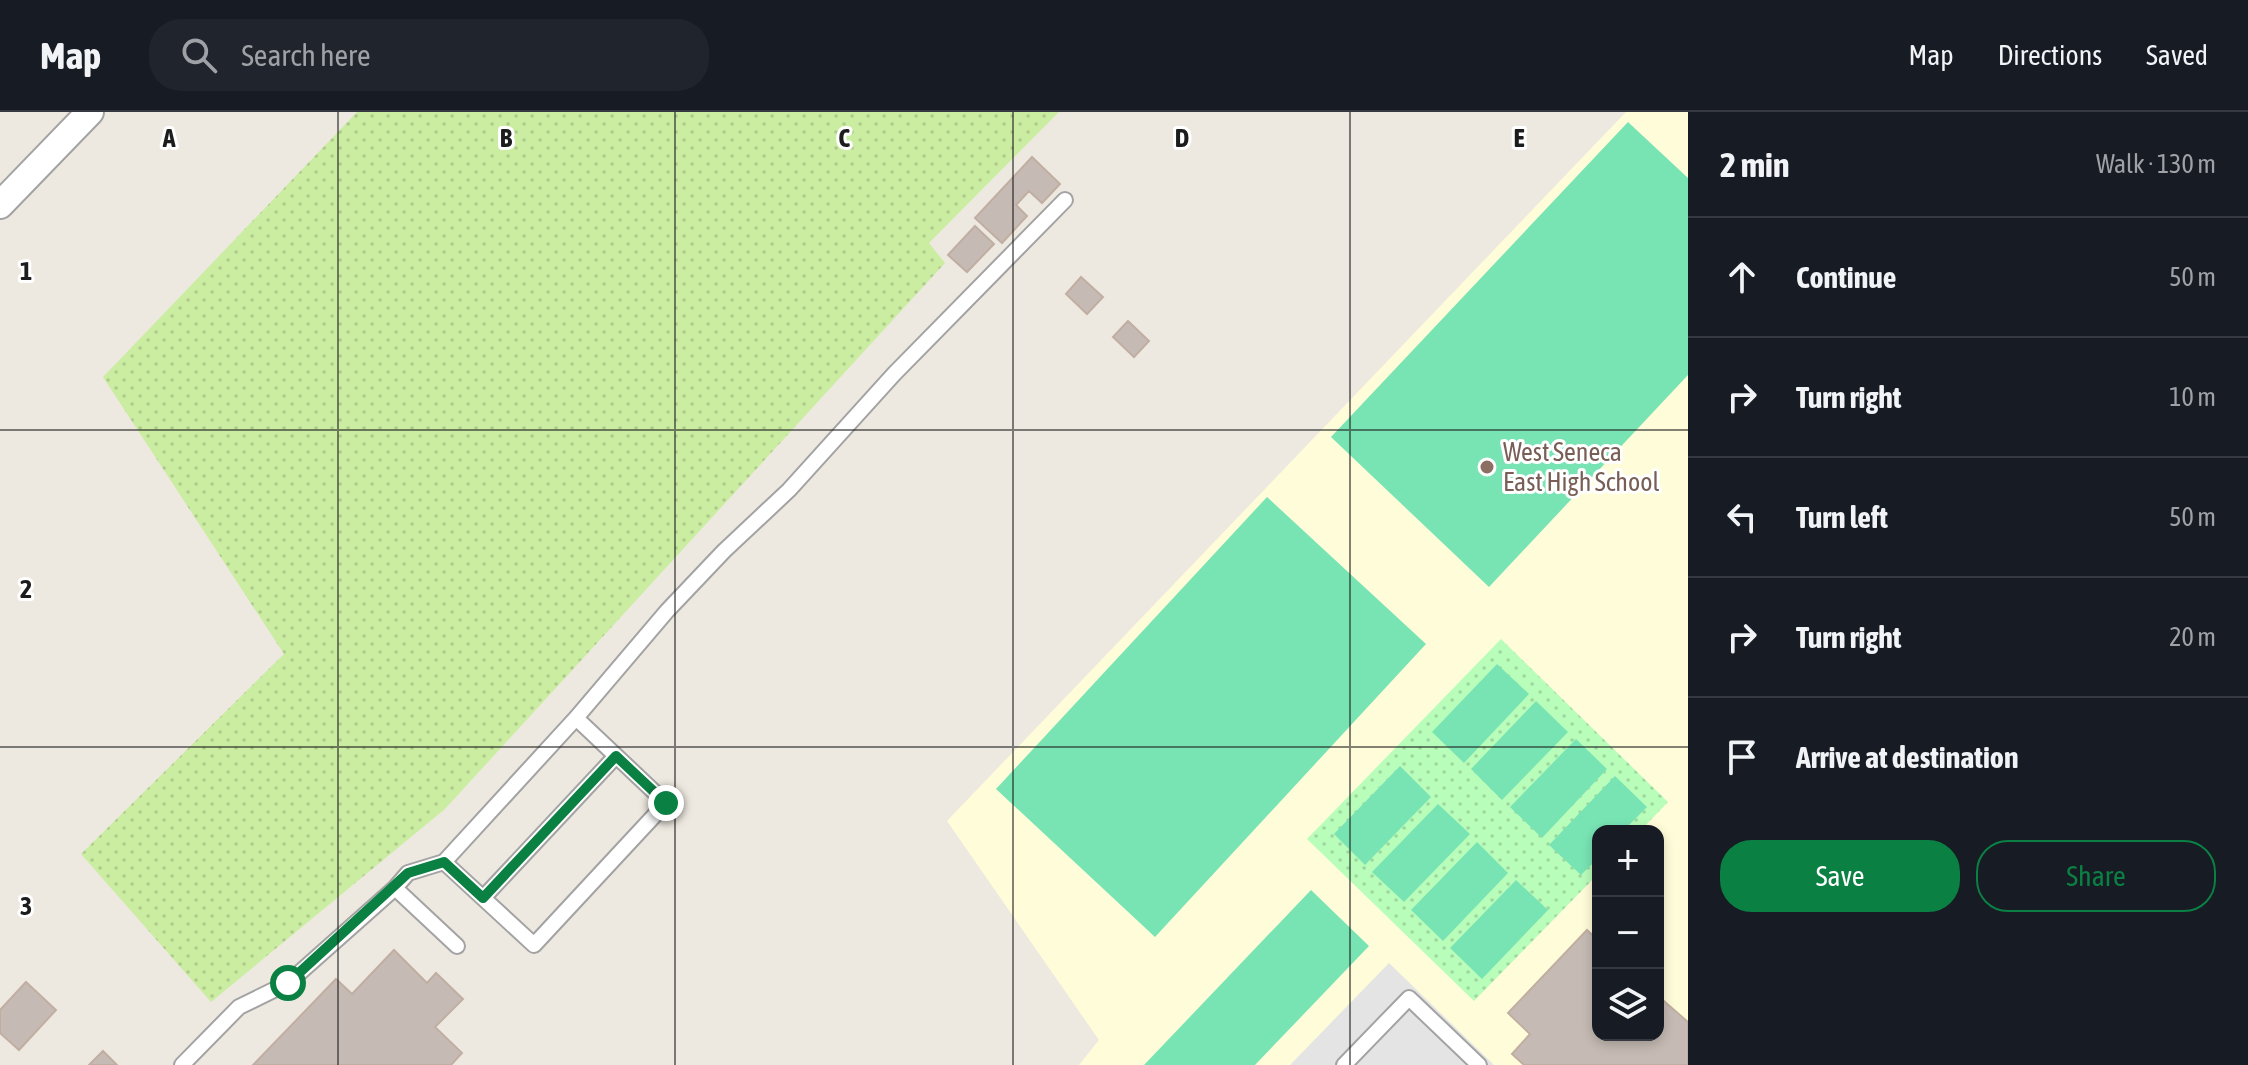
<!DOCTYPE html>
<html lang="en">
<head>
<meta charset="utf-8">
<style>
	:root { --surface:#171b24; --page:#20242c; --text:#f1f3f6; --muted:#9ea1a6; --line:#363941; --accent:#0b8043 }
	body { margin:0; font-family:"Asap Condensed",sans-serif; background:var(--page); color:var(--text) }
	.controls { position:absolute; right:24px; bottom:24px; display:grid; overflow:hidden; border-radius:16px; box-shadow:0 4px 12px #0003 }
	.controls button { width:72px; height:72px; display:grid; place-items:center; padding:0; border:0; border-bottom:2px solid var(--line); background:var(--surface); color:var(--text); font:40px sans-serif }
	.stop { position:absolute; width:24px; height:24px; margin:-18px; border:6px solid #0b8043; border-radius:50%; background:#fff }
	.stop.end { background:#0b8043; border-color:#fff; box-shadow:0 2px 8px #0008 }
	.list { margin:0; padding:0; list-style:none }
	h2 { display:flex; justify-content:space-between; align-items:center; height:104px; margin:0; padding:0 32px; font-size:34px }
	h2 small { font-size:26px; font-weight:400; color:var(--muted) }
	.list li { display:grid; grid-template-columns:52px 1fr auto; gap:24px; align-items:center; box-sizing:border-box; height:120px; padding:0 32px; border-top:2px solid var(--line) }
	.list b { display:block; font-size:30px; white-space:nowrap }
	.list em { font-size:26px; font-style:normal; color:var(--muted) }
	.actions { display:flex; gap:16px; padding:24px 32px }
	.actions a { flex:1; padding:18px 0; border:2px solid var(--accent); border-radius:32px; text-align:center; font-size:28px; color:var(--accent) }
	.actions .main { background:var(--accent); color:#fff }
	.icon { flex:none; width:44px; height:44px; fill:none; stroke:currentColor; stroke-width:2; stroke-linecap:round; stroke-linejoin:round }
	.map { position:relative; flex:none; width:1688px; height:953px; overflow:hidden }
	header { display:flex; align-items:center; gap:48px; box-sizing:border-box; height:112px; padding:0 40px; background:var(--surface); border-bottom:2px solid var(--line) }
	header strong { font-size:38px }
	nav { display:flex; gap:44px; margin-inline-start:auto; font-size:28px }
	.search { width:560px; height:72px; background:var(--page); display:flex; align-items:center; gap:20px; box-sizing:border-box; padding:0 28px; border-radius:32px; color:var(--muted); font-size:30px }
	main { display:flex }
	aside { flex:1; background:var(--surface) }
	.map>svg:first-child { display:block }
	.education { fill:#fffdd9; fill-rule:evenodd }
	.grass { fill:url(#grass-dots) }
	.park { fill:url(#park-dots) }
	.pitch { fill:#78e4b4 }
	.parking { fill:#e4e4e4 }
	.building { fill:#c6bbb4; stroke:#c1aea2; stroke-width:2 }
	.lines { fill:none; stroke-linecap:round; stroke-linejoin:round }
	.service-casing { stroke:#a3a3a3; stroke-width:18 }
	.minor-casing { stroke:#a3a3a3; stroke-width:30 }
	.service { stroke:#fff; stroke-width:14 }
	.minor { stroke:#fff; stroke-width:26 }
	.route { stroke:#0b8043; stroke-width:10 }
	.grid { fill:none; stroke:#1c1c1c; stroke-width:2; stroke-opacity:0.55 }
	.education-dot { fill:#8d6e63; stroke:#fff; stroke-width:3 }
	.labels { text-anchor:middle; stroke-width:6; stroke-linejoin:round; paint-order:stroke }
	.education-label { font-size:26px; fill:#785e54; stroke:#fff; text-anchor:start }
	.grid-label { font-size:26px; text-anchor:middle; font-weight:bold; fill:#1c1c1c; stroke:#fff; stroke-width:6; stroke-linejoin:round; paint-order:stroke }
</style>
</head>
<body>
<header>
<strong>Map</strong>
<div class="search"><svg class="icon" aria-label="search" viewBox="0 0 24 24"><circle cx="10" cy="10" r="6"/><path d="M15 15l6 6"/></svg>Search here</div>
<nav><a>Map</a><a>Directions</a><a>Saved</a></nav>
</header>
<main>
<div class="map">
<svg width="1688" height="953" viewBox="0 0 1688 953">
	<defs>
		<pattern id="grass-dots" width="8" height="8" patternUnits="userSpaceOnUse" patternTransform="scale(2)"><rect width="8" height="8" fill="#cbeda2"/><path d="M2 2h.1M6 6h.1" fill="none" stroke="#aecb8b" stroke-width="1.8" stroke-linecap="round"/></pattern>
		<pattern id="park-dots" width="8" height="8" patternUnits="userSpaceOnUse" patternTransform="scale(2)"><rect width="8" height="8" fill="#b9fdba"/><path d="M2 2h.1M6 6h.1" fill="none" stroke="#9ed89f" stroke-width="1.8" stroke-linecap="round"/></pattern>
	</defs>
	<rect width="100%" height="100%" fill="#eee9e0"/>
	<path class="education" d="M1626,0H1688V953H1079L1099,928L947,709ZM1598,719H1658V923H1598Z"/>
	<path class="grass" d="M357,0H1059L929,131L945,151L445,697L211,890L81,742L284,542L103,265Z"/>
	<path class="park" d="M1501,527L1668,690L1640,719H1598V762L1474,889L1307,727Z"/>
	<path class="pitch" d="M1628,10L1688,66V263L1489,475L1331,325Z
		M1267,385L1426,532L1155,825L996,677Z
		M1497,552L1529,582L1464,651L1432,620Z
		M1536,589L1568,620L1502,688L1471,657Z
		M1576,627L1607,657L1542,726L1510,695Z
		M1400,654L1431,685L1365,753L1334,722Z
		M1615,664L1647,695L1623,719H1598V746L1581,763L1549,733Z
		M1438,692L1470,722L1404,790L1372,760Z
		M1477,730L1508,761L1443,829L1411,798Z
		M1516,768L1548,798L1482,867L1450,836Z
		M1311,778L1369,834L1255,953H1144Z"/>
	<path class="parking" d="M1389,851L1494,953H1290Z"/>
	<path class="building" d="M1032,45L1060,72L1042,91L1029,79L1016,93L1027,104L1002,131L975,106Z
		M975,114L994,132L967,160L948,143Z
		M1081,165L1103,185L1087,202L1066,182Z
		M1128,209L1149,229L1134,245L1113,225Z
		M1587,818L1598,828V923H1658V884L1688,910V953H1524L1512,942L1530,922L1508,901Z
		M394,838L427,871L436,861L463,887L435,915L462,941L451,953H253L336,867L352,882Z
		M26,870L56,898L19,938L0,921V898Z
		M103,939L117,953H89Z"/>
	<g class="lines">
		<defs>
			<path id="service" d="M576,606L444,750L534,833L666,691L576,606L667,499L724,439L789,378L894,262L1065,88
				M444,750L408,761L395,776L457,834
				M483,786L616,644
				M182,953L239,895L288,871L395,776
				M1344,953L1409,886L1479,953"/>
			<path id="minor" d="M0,93L90,0"/>
		</defs>
		<use href="#service" class="service-casing"/>
		<use href="#minor" class="minor-casing"/>
		<use href="#service" class="service"/>
		<use href="#minor" class="minor"/>
	</g>
	<g class="lines">
		<path class="route" d="M288,871L408,761L444,750L483,786L616,644L666,691"/>
	</g>
	<path class="grid" d="M338,0V953M675,0V953M1013,0V953M1350,0V953M0,318H1688M0,635H1688"/>
	<circle class="education-dot" cx="1487" cy="355" r="8"/>
	<g class="labels">
		<g class="education-label">
			<text x="1503" y="349">West Seneca<tspan x="1503" dy="30">East High School</tspan></text>
		</g>
	</g>
	<g class="grid-label">
		<text x="169" y="35">A</text>
		<text x="506" y="35">B</text>
		<text x="844" y="35">C</text>
		<text x="1182" y="35">D</text>
		<text x="1519" y="35">E</text>
		<text x="26" y="168">1</text>
		<text x="26" y="486">2</text>
		<text x="26" y="803">3</text>
	</g>
</svg>
<div class="controls">
<button>+</button>
<button>−</button>
<button><svg class="icon" aria-label="layers" viewBox="0 0 24 24"><path d="M12 4l9 5-9 5-9-5zM3 14l9 5 9-5"/></svg></button>
</div>
<div class="stop" style="left:288px;top:871px"></div>
<div class="stop end" style="left:666px;top:691px"></div>
</div>
<aside>
<h2>2 min<small>Walk · 130 m</small></h2>
<ul class="list">
<li><svg class="icon" aria-label="ahead" viewBox="0 0 24 24"><path d="M12 20V5M6 11l6-6 6 6"/></svg><div><b>Continue</b></div><em>50 m</em></li>
<li><svg class="icon" aria-label="right" viewBox="0 0 24 24"><path d="M7 20v-9h11M14 6l5 5-5 5"/></svg><div><b>Turn right</b></div><em>10 m</em></li>
<li><svg class="icon" aria-label="left" viewBox="0 0 24 24"><path d="M17 20v-9H6M10 6l-5 5 5 5"/></svg><div><b>Turn left</b></div><em>50 m</em></li>
<li><svg class="icon" aria-label="right" viewBox="0 0 24 24"><path d="M7 20v-9h11M14 6l5 5-5 5"/></svg><div><b>Turn right</b></div><em>20 m</em></li>
<li><svg class="icon" aria-label="arrive" viewBox="0 0 24 24"><path d="M6 21V4h12l-3 4 3 4H6"/></svg><div><b>Arrive at destination</b></div></li>
</ul>
<div class="actions"><a class="main">Save</a><a>Share</a></div>
</aside>
</main>
</body>
</html>
